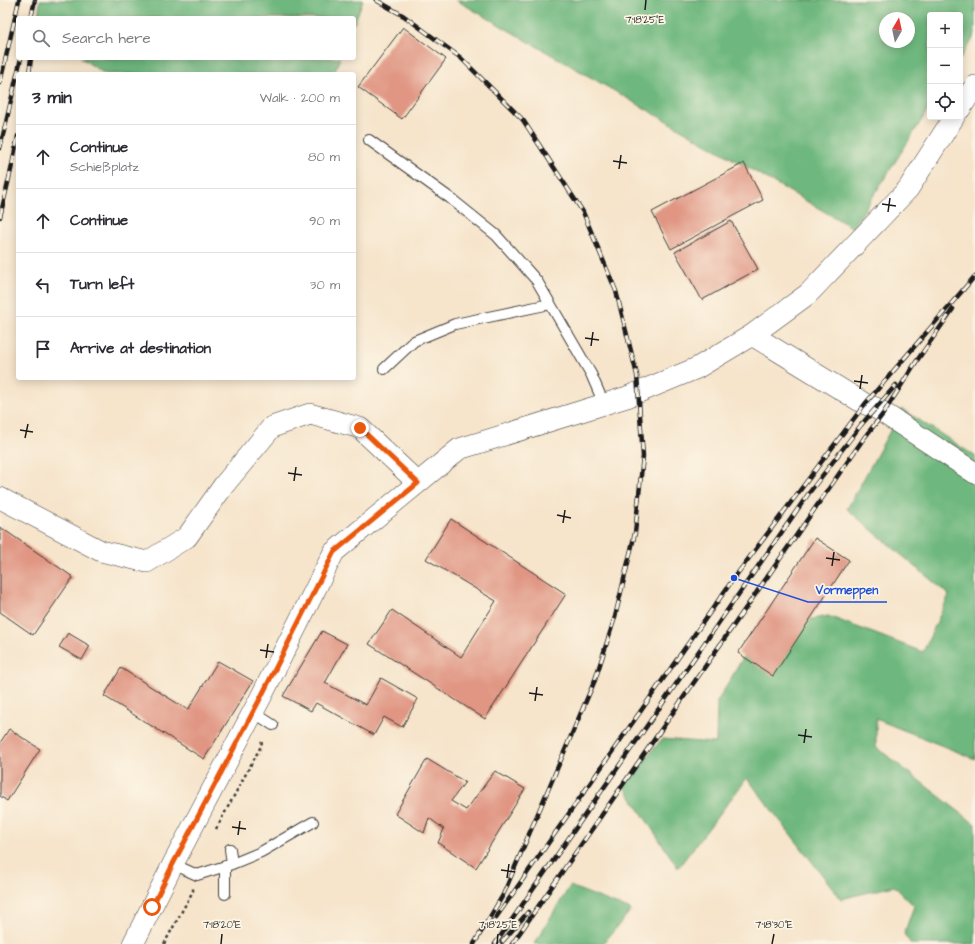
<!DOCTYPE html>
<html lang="en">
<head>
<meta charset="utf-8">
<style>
	:root { --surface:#fff; --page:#f2f2f3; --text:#2b2b33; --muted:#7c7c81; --line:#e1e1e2 }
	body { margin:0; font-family:"Architects Daughter",sans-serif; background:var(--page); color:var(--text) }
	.controls { position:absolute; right:12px; top:12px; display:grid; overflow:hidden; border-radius:4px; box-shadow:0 2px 10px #0003 }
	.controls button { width:36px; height:36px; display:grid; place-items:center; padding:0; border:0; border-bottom:1px solid var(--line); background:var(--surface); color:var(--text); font:20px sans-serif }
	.compass { position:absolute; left:879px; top:12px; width:36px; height:36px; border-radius:50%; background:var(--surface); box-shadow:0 2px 10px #0003; rotate:9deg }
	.stop { position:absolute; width:12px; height:12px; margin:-9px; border:3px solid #ea580c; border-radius:50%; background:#fff }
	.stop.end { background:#ea580c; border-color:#fff; box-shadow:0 1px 4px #0008 }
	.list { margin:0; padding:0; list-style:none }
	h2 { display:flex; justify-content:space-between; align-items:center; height:52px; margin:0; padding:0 16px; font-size:17px }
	h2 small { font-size:13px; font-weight:400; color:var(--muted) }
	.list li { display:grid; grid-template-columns:26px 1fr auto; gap:12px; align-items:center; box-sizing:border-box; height:64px; padding:0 16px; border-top:1px solid var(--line) }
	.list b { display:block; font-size:15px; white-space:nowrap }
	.list p { margin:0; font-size:13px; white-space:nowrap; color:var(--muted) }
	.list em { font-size:13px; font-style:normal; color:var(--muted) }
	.icon { flex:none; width:22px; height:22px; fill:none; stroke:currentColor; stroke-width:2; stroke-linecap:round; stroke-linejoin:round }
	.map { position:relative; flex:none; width:975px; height:944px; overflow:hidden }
	.search { position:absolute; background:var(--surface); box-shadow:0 2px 10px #0003; left:16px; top:16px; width:340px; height:44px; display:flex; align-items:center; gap:10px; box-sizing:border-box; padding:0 14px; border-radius:4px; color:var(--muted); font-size:15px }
	.panel { position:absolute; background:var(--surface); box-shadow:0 2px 10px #0003; left:16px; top:72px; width:340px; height:308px; border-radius:4px }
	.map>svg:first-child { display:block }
	.forest { fill:#6eb77e; stroke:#456a4d; fill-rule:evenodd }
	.building { fill:#e09683 }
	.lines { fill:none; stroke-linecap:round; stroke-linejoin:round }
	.lane-casing { stroke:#3d3a36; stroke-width:12 }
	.street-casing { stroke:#3d3a36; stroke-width:22 }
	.path { stroke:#3d3a36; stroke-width:2.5; stroke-dasharray:3 3; stroke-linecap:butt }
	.lane { stroke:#fff; stroke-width:10 }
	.street { stroke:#fff; stroke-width:21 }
	.rail-casing { stroke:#1c1c1c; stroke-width:4.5 }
	.rail { stroke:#fcf5e5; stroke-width:3; stroke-dasharray:9; stroke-linecap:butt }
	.route { stroke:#ea580c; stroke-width:5 }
	.ticks { fill:none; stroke:#1c1c1c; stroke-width:1.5 }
	.ticks-label { font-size:10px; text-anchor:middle; fill:#1c1c1c; stroke:#fcf5e5; stroke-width:3.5; stroke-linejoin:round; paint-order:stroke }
	.leader { fill:none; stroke:#1d4ed8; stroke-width:1.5 }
	.callout-dot { fill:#1d4ed8; stroke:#fcf5e5; stroke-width:1.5 }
	.callout-label { font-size:12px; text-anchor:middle; font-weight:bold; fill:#1d4ed8; stroke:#fcf5e5; stroke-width:3.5; stroke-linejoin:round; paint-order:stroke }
</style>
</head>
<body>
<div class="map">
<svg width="975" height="944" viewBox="0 0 975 944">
	<rect width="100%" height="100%" fill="#fcf5e5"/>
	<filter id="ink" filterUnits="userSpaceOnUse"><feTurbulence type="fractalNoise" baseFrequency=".025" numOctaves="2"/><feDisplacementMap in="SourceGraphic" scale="8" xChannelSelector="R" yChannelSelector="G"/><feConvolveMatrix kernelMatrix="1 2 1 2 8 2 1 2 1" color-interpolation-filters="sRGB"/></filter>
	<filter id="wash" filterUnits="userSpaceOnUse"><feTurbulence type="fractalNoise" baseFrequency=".012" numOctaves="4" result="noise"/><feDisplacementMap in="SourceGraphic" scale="16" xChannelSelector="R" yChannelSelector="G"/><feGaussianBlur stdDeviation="0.9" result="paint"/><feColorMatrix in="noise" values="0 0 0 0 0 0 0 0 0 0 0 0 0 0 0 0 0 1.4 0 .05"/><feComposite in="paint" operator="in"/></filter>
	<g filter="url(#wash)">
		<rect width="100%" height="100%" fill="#f6e4cb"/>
		<path class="forest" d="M40,0H363L354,24V18H38Z
			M456,0H975V35L960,59V15H930V107L853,228ZM885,18H909V42H885Z
			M81,58H340L334,74H105Z
			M902,409L975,456V759L876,719V747L975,824V944H911L904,934L914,906L894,886L841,899L747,778L678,868L623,785L662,739L716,743L717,702L760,629L828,616L923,652L949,595L847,509Z
			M570,886L631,910L603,944H534Z"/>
		<g id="blocks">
			<path class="building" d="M403,27L446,59L402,119L358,87Z
				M744,163L763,200L671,249L652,212Z
				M731,221L758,269L702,300L675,252Z
				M451,519L566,594L485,719L369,644L392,610L461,657L496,601L426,559Z
				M0,527L73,577L33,635L0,612Z
				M815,538L849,560L773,676L738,653Z
				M322,631L347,644L325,683L366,705L381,678L418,699L402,727L384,717L374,735L316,703L311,711L283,696Z
				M68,633L90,646L82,660L59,647Z
				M218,661L253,681L204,759L104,696L121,668L188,710Z
				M9,729L40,749L7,801L0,796V743Z
				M427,759L465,782L451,801L466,810L495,771L525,789L476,868L438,843L444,829L429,818L424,833L395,814Z"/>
		</g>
	</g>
	<g filter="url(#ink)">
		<use href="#blocks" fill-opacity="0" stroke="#3d3a36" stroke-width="1"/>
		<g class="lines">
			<defs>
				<path id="lane" d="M369,140L450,198L496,235L537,281L591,374L604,404
					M384,369L414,341L455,324L550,304
					M253,712L273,725
					M230,849L232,864
					M173,864L197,875L232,864L261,852L313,822
					M225,894V866"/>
				<path id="street" d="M960,109L975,86
					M752,335L865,404L876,408L975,473
					M0,498L101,551L147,562L187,537L224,485L272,427L310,414L360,428L418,483
					M133,944L173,864L261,697L334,552L459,449L627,397L697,368L752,335L808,294L908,189L954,117"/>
			</defs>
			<use href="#lane" class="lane-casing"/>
			<use href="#street" class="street-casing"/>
			<path class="path" d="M216,829L260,748L262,742
				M164,944L193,891V888"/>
			<use href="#lane" class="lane"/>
			<use href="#street" class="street"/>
			<defs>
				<path id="rail" d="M376,0L404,16L461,58L523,120L583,212L616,291L637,375L643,456L635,533L615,617L595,680L503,895L474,944
					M31,18L35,0
					M29,74L31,58
					M0,83L19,0
					M0,148L21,58
					M0,217L11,170L18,136
					M490,926L734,578L865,404L975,276
					M502,942L528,912
					M495,944L809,493L861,425L896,385
					M512,944L864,438L883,414L916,362L953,309"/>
			</defs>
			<use href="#rail" class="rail-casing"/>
			<use href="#rail" class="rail"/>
		</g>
	</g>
	<g class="lines" filter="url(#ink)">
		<path class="route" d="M152,907L173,864L261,697L334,552L418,483L360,428"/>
	</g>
	<path class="ticks" d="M645,10L646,0M613,161L627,163M619,169L621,155M882,204L896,206M888,212L890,198M585,338L599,340M591,346L593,332M854,381L868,383M860,389L862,375M20,430L33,432M25,438L28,424M288,473L302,475M294,481L296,467M557,515L571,518M563,523L565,510M826,558L840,560M832,566L834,552M260,650L274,652M266,658L268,644M529,693L543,695M535,701L537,687M798,735L812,737M804,743L806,729M232,827L246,829M238,835L240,821M501,870L515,872M507,878L509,864M221,944L222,934M497,944L498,934M772,944L774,934"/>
	<g class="ticks-label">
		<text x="645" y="23">7°18'25"E</text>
		<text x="222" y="928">7°18'20"E</text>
		<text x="498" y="928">7°18'25"E</text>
		<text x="774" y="928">7°18'30"E</text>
	</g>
	<path class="leader" d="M734 578L808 602H887"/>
	<circle class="callout-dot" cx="734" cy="578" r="4"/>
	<g class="callout-label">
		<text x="847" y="594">Vormeppen</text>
	</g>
</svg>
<div class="controls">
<button>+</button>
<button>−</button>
<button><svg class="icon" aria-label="locate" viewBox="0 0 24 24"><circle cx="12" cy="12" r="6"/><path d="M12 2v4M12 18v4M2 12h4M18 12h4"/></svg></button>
</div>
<svg class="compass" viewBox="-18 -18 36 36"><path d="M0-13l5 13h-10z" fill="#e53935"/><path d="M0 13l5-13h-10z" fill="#7c7c81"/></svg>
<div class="stop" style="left:152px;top:907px"></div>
<div class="stop end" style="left:360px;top:428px"></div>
<div class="search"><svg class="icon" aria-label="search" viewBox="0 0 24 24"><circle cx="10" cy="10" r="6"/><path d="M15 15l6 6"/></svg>Search here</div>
<section class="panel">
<h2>3 min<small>Walk · 200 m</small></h2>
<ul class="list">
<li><svg class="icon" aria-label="ahead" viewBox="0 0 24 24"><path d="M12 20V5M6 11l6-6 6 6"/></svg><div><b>Continue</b><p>Schießplatz</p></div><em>80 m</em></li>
<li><svg class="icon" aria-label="ahead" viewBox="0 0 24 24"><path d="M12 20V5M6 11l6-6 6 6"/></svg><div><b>Continue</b></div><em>90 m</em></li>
<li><svg class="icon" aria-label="left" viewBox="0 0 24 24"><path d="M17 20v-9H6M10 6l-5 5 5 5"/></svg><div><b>Turn left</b></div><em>30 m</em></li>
<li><svg class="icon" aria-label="arrive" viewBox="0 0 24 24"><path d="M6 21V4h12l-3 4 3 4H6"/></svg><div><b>Arrive at destination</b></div></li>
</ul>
</section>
</div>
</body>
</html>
